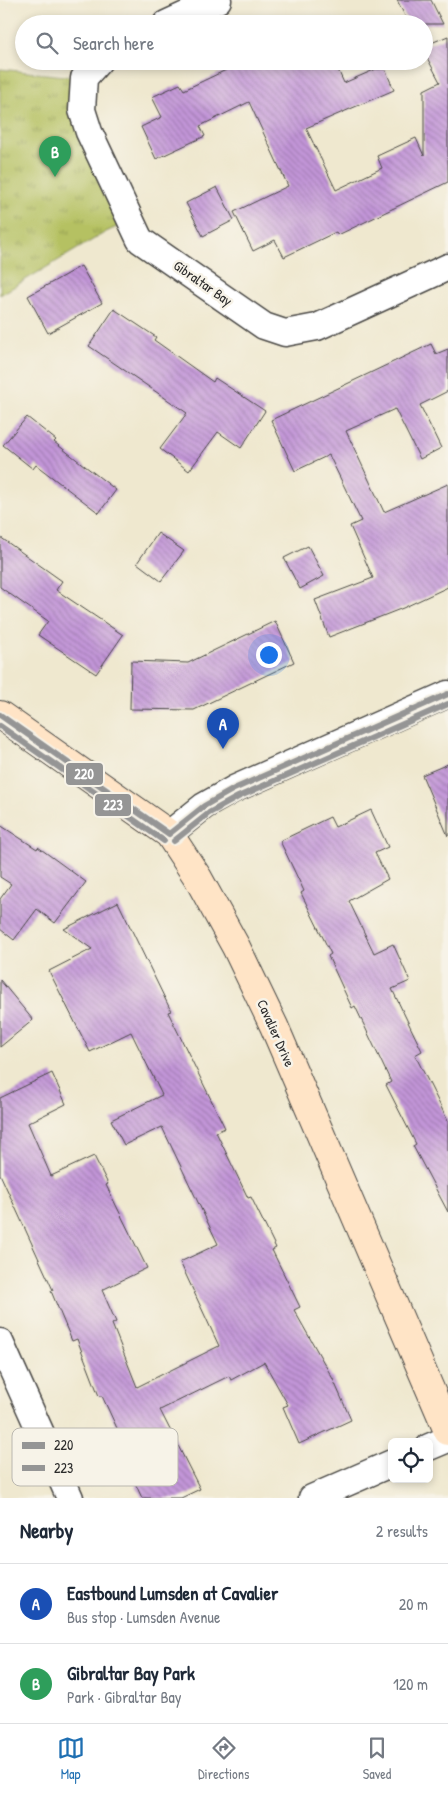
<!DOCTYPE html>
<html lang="en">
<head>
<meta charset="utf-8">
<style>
	:root { --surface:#fff; --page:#f6f6f7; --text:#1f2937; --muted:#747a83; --line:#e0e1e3; --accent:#1f6fb2 }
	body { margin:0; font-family:"Patrick Hand",sans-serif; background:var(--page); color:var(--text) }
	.controls { position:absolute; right:15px; bottom:15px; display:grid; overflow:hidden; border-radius:8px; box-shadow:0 2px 8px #0003 }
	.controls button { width:45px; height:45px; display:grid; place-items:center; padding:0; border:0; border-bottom:1px solid var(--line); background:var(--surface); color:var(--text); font:25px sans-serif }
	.you { position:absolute; left:268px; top:654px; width:18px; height:18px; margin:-12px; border:4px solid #fff; border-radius:50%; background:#1a73e8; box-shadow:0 0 0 8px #1a73e833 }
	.badge { display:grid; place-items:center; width:32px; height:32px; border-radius:50%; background:var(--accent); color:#fff; font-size:16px; font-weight:700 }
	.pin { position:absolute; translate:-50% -41px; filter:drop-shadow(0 1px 2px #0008) }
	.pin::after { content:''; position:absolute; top:26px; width:18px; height:15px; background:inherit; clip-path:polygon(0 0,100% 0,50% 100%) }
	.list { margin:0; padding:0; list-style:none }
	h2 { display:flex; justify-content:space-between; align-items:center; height:65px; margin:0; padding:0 20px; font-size:21px }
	h2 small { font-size:16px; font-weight:400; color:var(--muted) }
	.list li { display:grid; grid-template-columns:32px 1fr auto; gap:15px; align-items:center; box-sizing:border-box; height:80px; padding:0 20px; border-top:1px solid var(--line) }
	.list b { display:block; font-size:19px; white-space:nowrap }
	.list p { margin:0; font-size:16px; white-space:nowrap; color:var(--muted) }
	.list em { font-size:16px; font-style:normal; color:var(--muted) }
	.icon { flex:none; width:28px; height:28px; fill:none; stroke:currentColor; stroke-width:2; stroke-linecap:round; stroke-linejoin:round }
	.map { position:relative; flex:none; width:448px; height:1498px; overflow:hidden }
	.search { position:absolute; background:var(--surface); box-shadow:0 2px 8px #0003; left:15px; right:15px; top:15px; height:55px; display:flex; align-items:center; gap:12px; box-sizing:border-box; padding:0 18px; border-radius:28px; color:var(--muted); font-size:19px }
	.sheet { height:225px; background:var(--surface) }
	nav { display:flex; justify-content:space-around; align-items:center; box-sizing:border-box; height:70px; border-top:1px solid var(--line); background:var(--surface); font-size:14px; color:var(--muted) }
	nav a { display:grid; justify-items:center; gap:2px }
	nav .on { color:var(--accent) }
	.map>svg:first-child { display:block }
	.grass { fill:url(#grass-tufts); stroke:#707646 }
	.building { fill:url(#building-back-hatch) }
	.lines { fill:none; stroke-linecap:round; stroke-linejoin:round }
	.street-casing { stroke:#484744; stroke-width:29 }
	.secondary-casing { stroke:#484744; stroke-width:30 }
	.street { stroke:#fff; stroke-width:26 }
	.secondary { stroke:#ffe4c6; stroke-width:28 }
	.bus-1-casing { stroke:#f7f3e8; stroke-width:10 }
	.bus-2-casing { stroke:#f7f3e8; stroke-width:10 }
	.bus-1 { stroke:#959595; stroke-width:6 }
	.bus-2 { stroke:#959595; stroke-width:6 }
	.labels { text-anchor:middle; stroke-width:5; stroke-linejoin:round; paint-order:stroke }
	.street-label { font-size:14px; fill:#2b2b2b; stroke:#f7f3e8 }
	.key { fill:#f7f3e8; stroke:#bab7af; stroke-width:1 }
	.key-label { font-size:14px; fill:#2b2b2b }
	.line-badge { stroke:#f7f3e8; stroke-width:2 }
	.badge-label { font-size:14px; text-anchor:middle; font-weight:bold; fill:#fff }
</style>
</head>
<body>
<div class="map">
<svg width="448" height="1498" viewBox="0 0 448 1498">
	<defs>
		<pattern id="grass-tufts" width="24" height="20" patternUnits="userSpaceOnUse" patternTransform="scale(1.25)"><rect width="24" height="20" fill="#b5c162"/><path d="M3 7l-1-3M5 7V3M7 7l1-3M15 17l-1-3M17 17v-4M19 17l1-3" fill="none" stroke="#939d51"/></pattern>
		<pattern id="building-back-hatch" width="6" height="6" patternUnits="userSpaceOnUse" patternTransform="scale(1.25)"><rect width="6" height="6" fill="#c295d8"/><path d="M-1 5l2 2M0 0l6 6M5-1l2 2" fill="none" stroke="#9e7aaf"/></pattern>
	</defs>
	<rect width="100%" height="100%" fill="#f7f3e8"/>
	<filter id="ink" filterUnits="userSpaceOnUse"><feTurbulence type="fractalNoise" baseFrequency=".02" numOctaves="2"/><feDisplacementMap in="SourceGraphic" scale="10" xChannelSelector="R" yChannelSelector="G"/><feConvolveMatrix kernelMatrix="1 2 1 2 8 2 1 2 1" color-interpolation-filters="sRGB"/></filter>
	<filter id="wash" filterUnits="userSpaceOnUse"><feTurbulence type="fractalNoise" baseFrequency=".0096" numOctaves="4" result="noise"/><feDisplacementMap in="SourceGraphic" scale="20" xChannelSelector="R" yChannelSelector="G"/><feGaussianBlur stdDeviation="1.12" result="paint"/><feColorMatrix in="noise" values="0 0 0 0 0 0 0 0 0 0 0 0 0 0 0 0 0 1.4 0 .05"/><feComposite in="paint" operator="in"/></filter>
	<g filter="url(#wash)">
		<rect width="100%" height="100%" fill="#efe8cf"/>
		<path class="grass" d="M0,69L84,78L130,221L106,232L0,295Z"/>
		<g id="blocks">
			<path class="building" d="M397,0H431L443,24H409Z
				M448,36V182L338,235L336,232L284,257L275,240L253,251L234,212L288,186L249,102L200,126L205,136L156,159L141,127L162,117L152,97L180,84L184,90L245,61H334L344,83L376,69H385L394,90L306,128L336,190L382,168L377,156L416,138L424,156V90L440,82L424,52V46Z
				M217,187L234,220L203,236L186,203Z
				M81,266L102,303L48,333L28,296Z
				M114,309L156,337L154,340L213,382L215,378L265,411L241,448L218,432L189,471L160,449L187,413L89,346Z
				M431,344L436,354L448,349V391L420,405L441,448L420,459L395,409L346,431L384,512L448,484V587L403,608L329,637L315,600L373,578L350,526L361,521L329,455L295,471L271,420Z
				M27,417L56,440L54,442L116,490L99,513L36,465L33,469L3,445Z
				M158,533L184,551L161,581L137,563Z
				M0,537L62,581L56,590L123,635L96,674L38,635L48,621L0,587Z
				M308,546L324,576L300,589L284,558Z
				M275,621L294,662L194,710L130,709L131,661L188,663Z
				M448,764V836L422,775Z
				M371,810L388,847L375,853L388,879L349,901L374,953L393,944L410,981L392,989L422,1051L415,1055L448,1121V1212L413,1146L416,1144L386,1085L391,1082L355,1006L352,1008L328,956L331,954L301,893L304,891L280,841L330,817L335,827Z
				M0,825L37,849L38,847L86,882L55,923L37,909L14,940L0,929V899L11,884L0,877Z
				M118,902L171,1011L168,1012L225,1128L216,1132L248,1198L251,1197L276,1248L272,1250L300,1307L294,1310L333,1379L351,1420L299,1444L283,1407L288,1405L264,1362L231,1380L229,1376L160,1410L200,1489L181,1498H142L130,1472L136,1469L102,1396H99L77,1339L72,1341L51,1291L53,1290L0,1174V1098L52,1073L66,1104L28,1123L51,1176L94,1156L108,1184L106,1185L147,1268L102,1290L116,1322L112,1324L137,1387L219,1346L180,1262L218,1244L162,1127L124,1145L111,1120L162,1095L131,1032L90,1052L49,971L92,949L64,929Z
				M0,980L33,1020L0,1047Z"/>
		</g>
	</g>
	<g filter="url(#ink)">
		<use href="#blocks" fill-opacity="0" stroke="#484744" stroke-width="1"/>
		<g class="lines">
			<defs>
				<path id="street" d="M166,24L218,0
					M99,61L84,78L82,110L89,132L140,240L264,326L285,333L317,327L448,267
					M169,834L204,806L234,789L448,694
					M0,1342L70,1498
					M429,1447L448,1439
					M312,1498L392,1463"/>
				<path id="secondary" d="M0,715L169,834L198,878L236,947L274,1026L448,1431"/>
			</defs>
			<use href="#street" class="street-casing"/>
			<use href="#secondary" class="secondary-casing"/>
			<use href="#street" class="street"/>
			<use href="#secondary" class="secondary"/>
			<defs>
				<path id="bus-1" d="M0,715L169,834
					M169,834L204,806L234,789L448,694"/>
				<path id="bus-2" d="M0,726L164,841
					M174,841L209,813L238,797L448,704"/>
			</defs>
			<use href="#bus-1" class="bus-1-casing"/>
			<use href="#bus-2" class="bus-2-casing"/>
			<use href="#bus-1" class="bus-1"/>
			<use href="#bus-2" class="bus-2"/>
		</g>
	</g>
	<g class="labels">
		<g class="street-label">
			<text transform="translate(203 283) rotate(35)" y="5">Gibraltar Bay</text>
			<text transform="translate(276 1033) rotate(66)" y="5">Cavalier Drive</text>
		</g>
	</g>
	<rect x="12" y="1428" width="166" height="58" rx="8" class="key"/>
	<rect x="22" y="1442" width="23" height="7" fill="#959595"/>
	<rect x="22" y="1465" width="23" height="6" fill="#959595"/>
	<g class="key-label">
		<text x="54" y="1450">220</text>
		<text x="54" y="1473">223</text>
	</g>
	<g class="line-badge">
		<rect x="65" y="762" width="39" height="24" rx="5" fill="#959595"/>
		<rect x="94" y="793" width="38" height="24" rx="5" fill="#959595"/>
	</g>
	<g class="badge-label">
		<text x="84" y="779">220</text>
		<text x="113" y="810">223</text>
	</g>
</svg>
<div class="controls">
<button><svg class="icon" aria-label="locate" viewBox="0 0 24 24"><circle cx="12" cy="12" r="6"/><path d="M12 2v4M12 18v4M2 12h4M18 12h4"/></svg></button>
</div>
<div class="you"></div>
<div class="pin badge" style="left:223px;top:749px;background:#1a4fb4">A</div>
<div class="pin badge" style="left:55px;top:177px;background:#2e9e5b">B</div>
<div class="search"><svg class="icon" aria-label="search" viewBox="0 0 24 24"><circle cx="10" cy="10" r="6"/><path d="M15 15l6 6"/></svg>Search here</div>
</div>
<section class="sheet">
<h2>Nearby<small>2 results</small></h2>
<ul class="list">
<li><span class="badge" style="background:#1a4fb4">A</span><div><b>Eastbound Lumsden at Cavalier</b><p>Bus stop · Lumsden Avenue</p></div><em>20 m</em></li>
<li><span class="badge" style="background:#2e9e5b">B</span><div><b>Gibraltar Bay Park</b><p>Park · Gibraltar Bay</p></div><em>120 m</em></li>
</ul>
</section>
<nav>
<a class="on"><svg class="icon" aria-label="map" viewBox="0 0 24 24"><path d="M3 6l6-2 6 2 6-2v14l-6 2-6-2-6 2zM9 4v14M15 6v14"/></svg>Map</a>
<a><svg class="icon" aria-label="directions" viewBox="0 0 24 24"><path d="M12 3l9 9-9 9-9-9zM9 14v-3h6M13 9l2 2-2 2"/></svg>Directions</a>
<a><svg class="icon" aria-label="saved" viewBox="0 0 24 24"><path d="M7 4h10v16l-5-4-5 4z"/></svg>Saved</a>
</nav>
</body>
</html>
